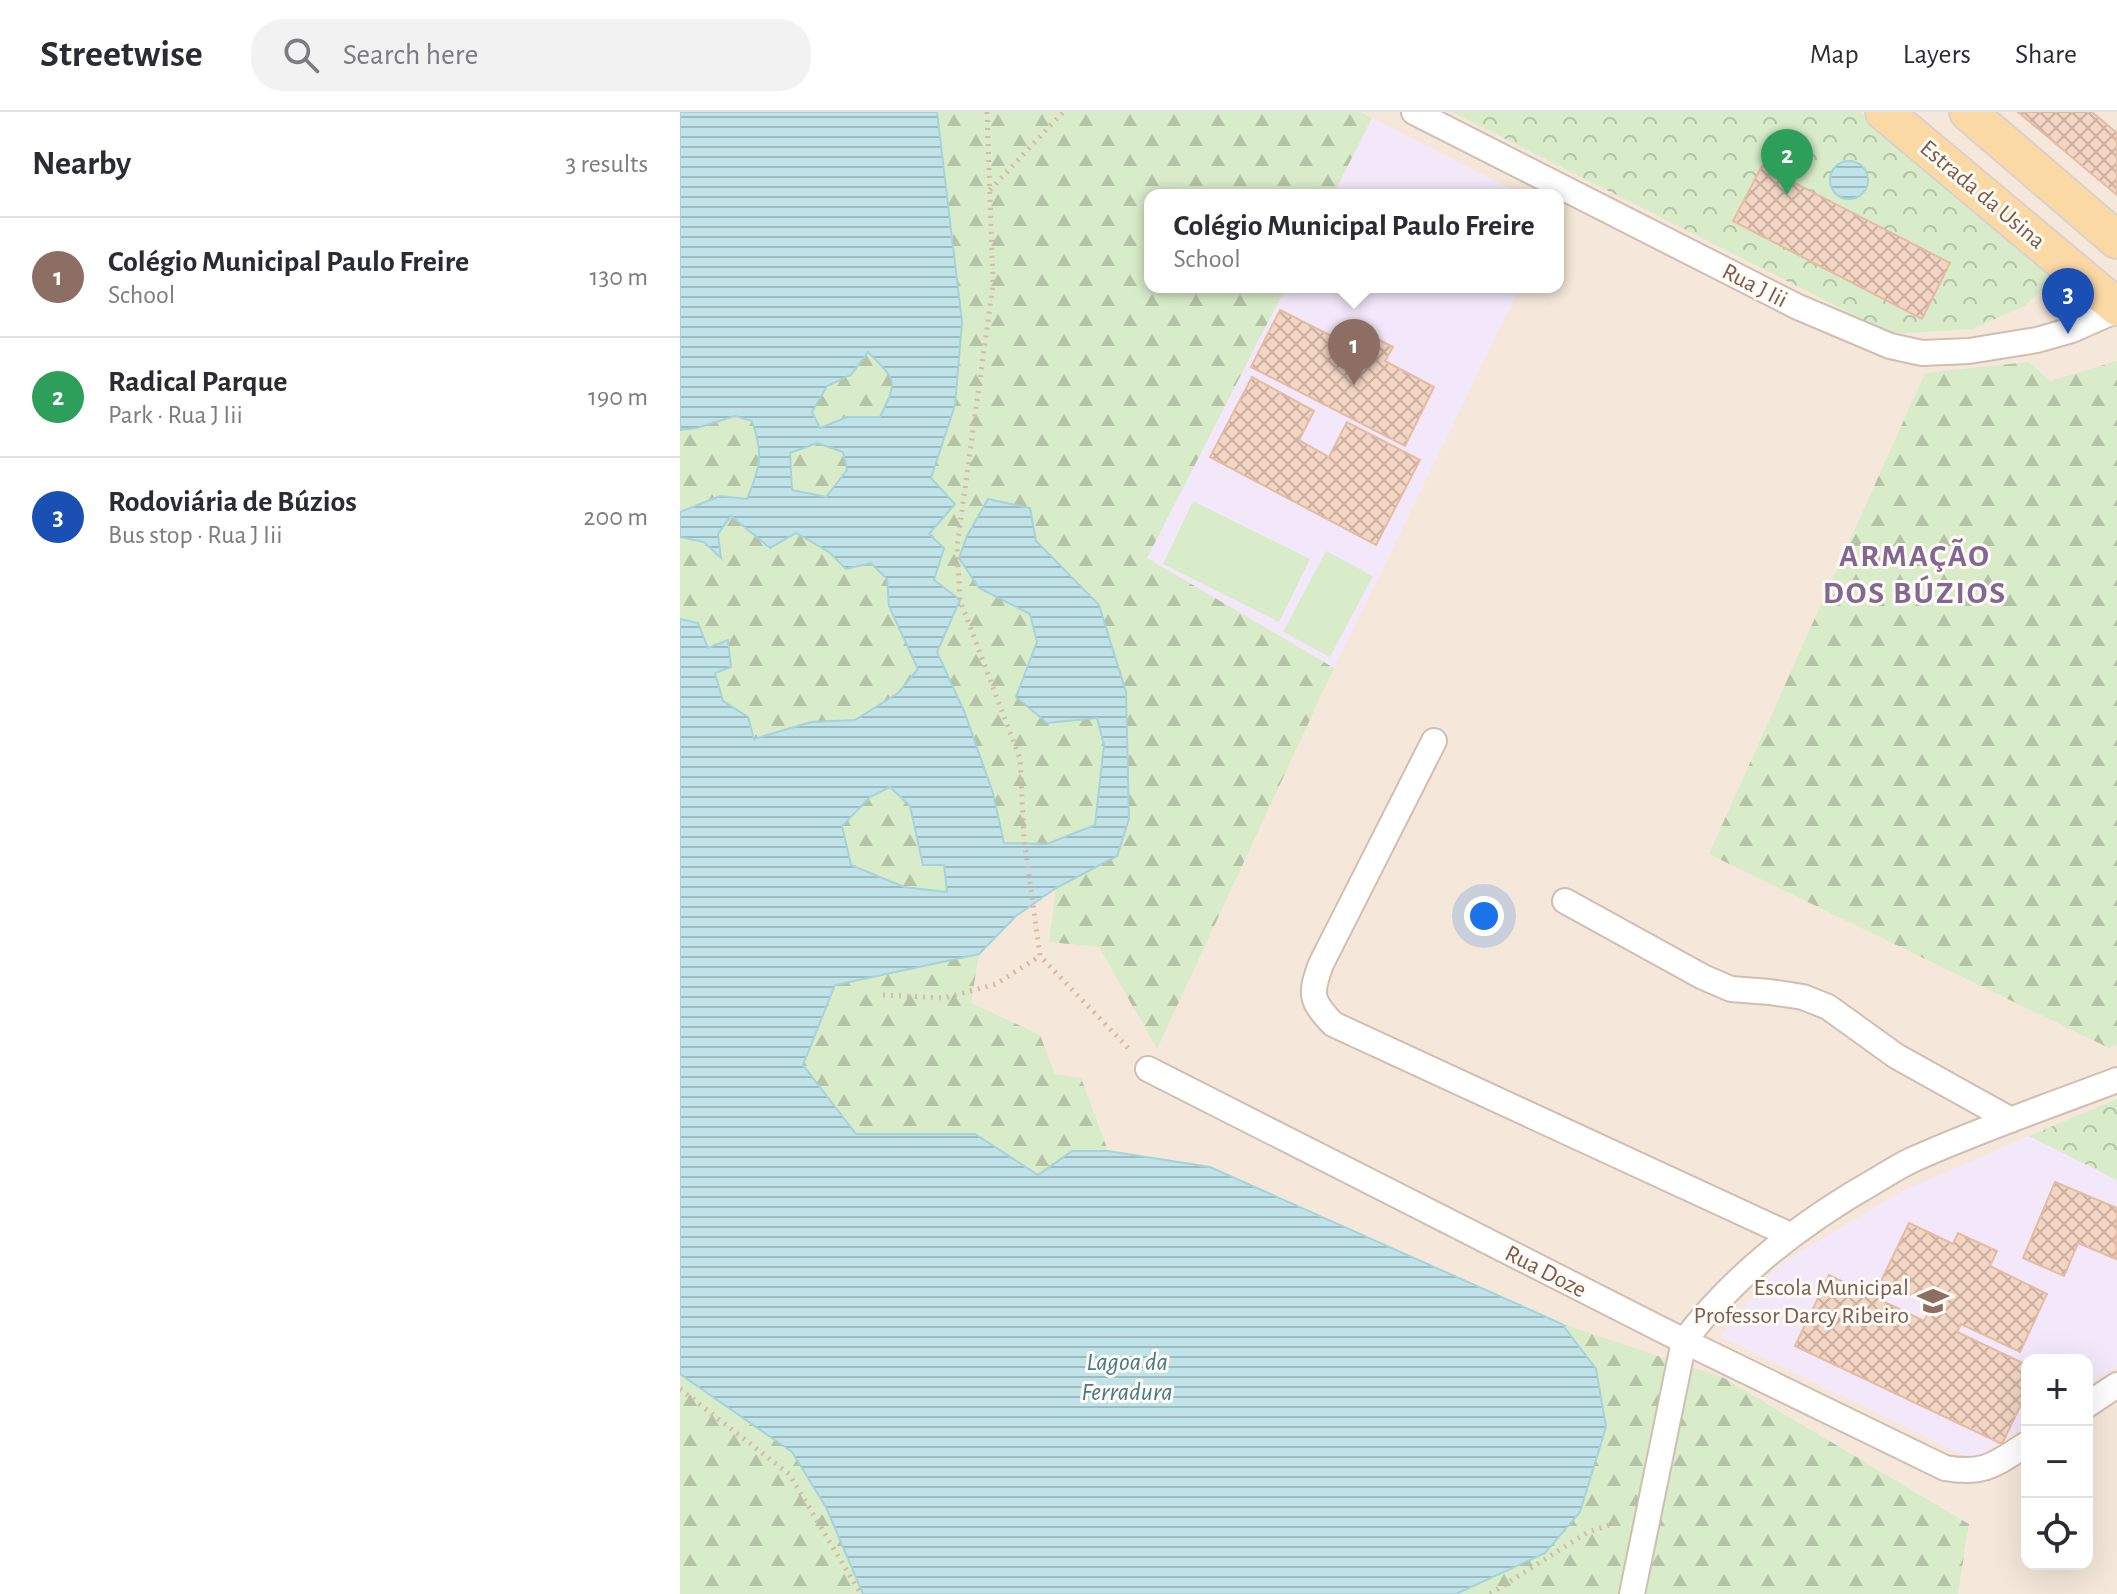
<!DOCTYPE html>
<html lang="en">
<head>
<meta charset="utf-8">
<style>
	:root { --surface:#fff; --page:#f2f2f3; --text:#2b2b33; --muted:#7c7c81; --line:#e1e1e2; --accent:#2563eb }
	body { margin:0; font-family:"Alegreya Sans",sans-serif; background:var(--page); color:var(--text) }
	.controls { position:absolute; right:24px; bottom:24px; display:grid; overflow:hidden; border-radius:16px; box-shadow:0 8px 32px #0002 }
	.controls button { width:72px; height:72px; display:grid; place-items:center; padding:0; border:0; border-bottom:2px solid var(--line); background:var(--surface); color:var(--text); font:40px sans-serif }
	.you { position:absolute; left:804px; top:804px; width:28px; height:28px; margin:-20px; border:6px solid #fff; border-radius:50%; background:#1a73e8; box-shadow:0 0 0 12px #1a73e833 }
	.badge { display:grid; place-items:center; width:52px; height:52px; border-radius:50%; background:var(--accent); color:#fff; font-size:26px; font-weight:700 }
	.pin { position:absolute; translate:-50% -66px; filter:drop-shadow(0 2px 4px #0008) }
	.pin::after { content:''; position:absolute; top:42px; width:28px; height:24px; background:inherit; clip-path:polygon(0 0,100% 0,50% 100%) }
	.popup { position:absolute; left:464px; top:77px; width:420px; height:104px; box-sizing:border-box; display:grid; place-content:center; border-radius:16px; background:var(--surface); filter:drop-shadow(0 2px 6px #0005); font-size:26px; white-space:nowrap; color:var(--muted) }
	.popup b { font-size:30px; color:var(--text) }
	.popup::after { content:''; position:absolute; left:50%; top:100%; margin-left:-16px; border:16px solid transparent; border-top-color:var(--surface) }
	.list { margin:0; padding:0; list-style:none }
	h2 { display:flex; justify-content:space-between; align-items:center; height:104px; margin:0; padding:0 32px; font-size:34px }
	h2 small { font-size:26px; font-weight:400; color:var(--muted) }
	.list li { display:grid; grid-template-columns:52px 1fr auto; gap:24px; align-items:center; box-sizing:border-box; height:120px; padding:0 32px; border-top:2px solid var(--line) }
	.list b { display:block; font-size:30px; white-space:nowrap }
	.list p { margin:0; font-size:26px; white-space:nowrap; color:var(--muted) }
	.list em { font-size:26px; font-style:normal; color:var(--muted) }
	.icon { flex:none; width:44px; height:44px; fill:none; stroke:currentColor; stroke-width:2; stroke-linecap:round; stroke-linejoin:round }
	.map { position:relative; flex:none; width:1437px; height:1482px; overflow:hidden }
	header { display:flex; align-items:center; gap:48px; box-sizing:border-box; height:112px; padding:0 40px; background:var(--surface); border-bottom:2px solid var(--line) }
	header strong { font-size:38px }
	nav { display:flex; gap:44px; margin-inline-start:auto; font-size:28px }
	.search { width:560px; height:72px; background:var(--page); display:flex; align-items:center; gap:20px; box-sizing:border-box; padding:0 28px; border-radius:32px; color:var(--muted); font-size:30px }
	main { display:flex }
	aside { flex:1; background:var(--surface) }
	.map>svg:first-child { display:block }
	.residential { fill:#f5e8da; fill-rule:evenodd }
	.education { fill:#f3e8fa }
	.grass { fill:#d8ecc9 }
	.forest { fill:url(#forest-firs) }
	.park { fill:url(#park-crowns) }
	.water { fill:url(#water-rules); stroke:#a5d3da; stroke-width:2; fill-rule:evenodd }
	.building { fill:url(#building-cross-hatch); stroke:#e6bba3; stroke-width:2 }
	.lines { fill:none; stroke-linecap:round; stroke-linejoin:round }
	.minor-casing { stroke:#d1beb0; stroke-width:28 }
	.primary-casing { stroke:#dad1cd; stroke-width:40 }
	.path { stroke:#d9b8a5; stroke-width:5; stroke-dasharray:2 6; stroke-linecap:butt }
	.minor { stroke:#fff; stroke-width:24 }
	.primary { stroke:#fbd9a5; stroke-width:36 }
	.labels { text-anchor:middle; stroke-width:6; stroke-linejoin:round; paint-order:stroke }
	.street-label { font-size:24px; fill:#7a5c4d; stroke:#fffaf3 }
	.education-label { font-size:24px; fill:#785e54; stroke:#fffaf3; text-anchor:end }
	.water-label { font-size:26px; font-style:italic; fill:#437c86; stroke:#fffaf3 }
	.district-label { font-size:32px; font-weight:bold; letter-spacing:2px; fill:#846695; stroke:#fffaf3 }
</style>
</head>
<body>
<header>
<strong>Streetwise</strong>
<div class="search"><svg class="icon" aria-label="search" viewBox="0 0 24 24"><circle cx="10" cy="10" r="6"/><path d="M15 15l6 6"/></svg>Search here</div>
<nav><a>Map</a><a>Layers</a><a>Share</a></nav>
</header>
<main>
<aside>
<h2>Nearby<small>3 results</small></h2>
<ul class="list">
<li><span class="badge" style="background:#8d6e63">1</span><div><b>Colégio Municipal Paulo Freire</b><p>School</p></div><em>130 m</em></li>
<li><span class="badge" style="background:#2e9e5b">2</span><div><b>Radical Parque</b><p>Park · Rua J Iii</p></div><em>190 m</em></li>
<li><span class="badge" style="background:#1a4fb4">3</span><div><b>Rodoviária de Búzios</b><p>Bus stop · Rua J Iii</p></div><em>200 m</em></li>
</ul>
</aside>
<div class="map">
<svg width="1437" height="1482" viewBox="0 0 1437 1482">
	<defs>
		<pattern id="forest-firs" width="22" height="20" patternUnits="userSpaceOnUse" patternTransform="scale(2)"><rect width="22" height="20" fill="#d8ecc9"/><path d="M5 1l3.5 6h-7zM16 11l3.5 6h-7z" fill="#b4c2a5"/></pattern>
		<pattern id="park-crowns" width="20" height="18" patternUnits="userSpaceOnUse" patternTransform="scale(2)"><rect width="20" height="18" fill="#d8ecc9"/><path d="M2 6a3 3 0 1 1 6 0M12 15a3 3 0 1 1 6 0" fill="none" stroke="#b4c2a5"/></pattern>
		<pattern id="water-rules" width="6" height="5" patternUnits="userSpaceOnUse" patternTransform="scale(2)"><rect width="6" height="5" fill="#bfe3e8"/><path d="M0 2.5h6" fill="none" stroke="#a0bbbe"/></pattern>
		<pattern id="building-cross-hatch" width="8" height="8" patternUnits="userSpaceOnUse" patternTransform="scale(2)"><rect width="8" height="8" fill="#f3d5c3"/><path d="M0 0l8 8M0 8l8-8" fill="none" stroke="#cab0a1"/></pattern>
	</defs>
	<rect width="100%" height="100%" fill="#fdf6ec"/>
	<path class="residential" d="M0,0H1437V1482H1278L1289,1412L1044,1266L776,1482H183L146,1395L112,1340L0,1262ZM470,83H878V175H470ZM1347,1248H1407V1452H1347Z"/>
	<path class="education" d="M692,6L842,83H653Z
		M606,175H840L654,556L467,446Z
		M1349,1024L1437,1068V1254L1407,1274V1248H1347V1313L1293,1348L1040,1224L1098,1153L1221,1080Z"/>
	<path class="grass" d="M513,389L630,447L599,510L483,452Z
		M646,439L693,464L650,545L603,520Z"/>
	<path class="forest" d="M257,0H681L692,6L653,83H470V175H606L467,446L654,556L477,937L419,835L369,830L376,776L437,744L419,493L356,429L350,396L299,476L350,502L357,530L336,585L367,610L418,606L424,633L415,713L367,732L324,731L313,681L284,599L256,540L280,488L254,468L264,436L249,422L275,392L251,366L275,293Z
		M188,239L211,264L214,276L199,305H167L140,316L132,300L147,274L171,263Z
		M1437,249V933L1429,936L1029,742L1245,261L1349,250L1370,269Z
		M55,304L72,309C83,345 79,354 67,388L40,384L0,400V318L17,316Z
		M137,331L163,340L167,358L147,385L112,378L110,340Z
		M51,403L90,436L116,421L149,440L166,457L191,451L207,467L209,494L238,557L218,581L175,608L131,610L74,627L68,605L43,589L35,561L51,555L48,528L28,536L18,512L0,507V425L24,430L41,445L38,422Z
		M210,675L230,694L243,753H264L267,781L224,775L171,753L162,714L190,685Z
		M299,842L291,891L360,923L375,962L401,966L428,1039H392L358,1063L295,1022H176L123,952L155,873Z
		M882,1212L1044,1266L1289,1412L1278,1482H776L865,1441L916,1257Z
		M0,1262L112,1340L146,1395L183,1482H0Z"/>
	<path class="park" d="M772,0H1180L1378,165L1344,194L1293,217L1212,222Z
		M1437,987V1068L1349,1024Z"/>
	<path class="water" d="M0,0H257L282,210L275,293L251,366L275,392L249,422L264,436L254,468L280,488L257,540L284,599L313,681L324,731L367,732L415,713L424,633L417,606L367,611L336,585L357,530L350,502L299,476L279,446L287,424L308,387L350,396L356,429L419,493L446,580L449,707L437,744L376,776L336,804L299,842L155,873L123,953L176,1022H295L358,1063L392,1039H428L530,1055L882,1212L916,1257L926,1315L900,1400L865,1441L776,1482H183L146,1395L112,1340L0,1262V507L18,511L28,536L48,528L51,555L35,561L43,589L68,605L74,627L131,610L175,608L218,581L238,557L209,494L207,467L191,451L166,457L149,440L116,421L90,436L51,404L38,422L41,446L24,430L0,425V400L40,384L67,387C80,356 84,343 72,309L55,304L17,316L0,318ZM188,240C217,269 218,268 200,305H167L140,316L132,300L147,274L171,263ZM137,331L163,340L167,358L146,385L112,378L110,341ZM210,675L230,694L243,753H264L267,780L224,775L171,753L162,714L190,685Z
		M1150 68a19 19 0 1 1 38 0a19 19 0 1 1-38 0Z"/>
	<path class="building" d="M1338,0H1412L1437,21V83Z
		M1082,54L1270,151L1242,207L1053,109Z
		M600,198L673,235L682,219L713,235L705,249L754,275L725,334L571,255Z
		M572,265L634,299L619,328L649,345L667,310L740,348L696,433L530,345Z
		M1375,1070L1437,1096L1436,1147L1398,1131L1384,1164L1343,1146Z
		M1229,1111L1273,1132L1278,1121L1317,1139L1310,1154L1367,1182L1340,1240L1281,1212L1277,1220L1347,1253V1280L1322,1332L1115,1234L1149,1163L1244,1209L1252,1193L1201,1169Z"/>
	<g class="lines">
		<defs>
			<path id="minor" d="M734,0L1118,195L1210,234L1242,241L1289,239L1357,228L1392,218L1437,198
				M754,629L641,852C630,882 630,888 653,912L1110,1123
				M885,789L1023,865L1051,877L1090,880L1123,885L1148,895L1216,944L1331,1008
				M468,957L1004,1229L1265,1356C1305,1363 1315,1352 1347,1332
				M1407,1293L1437,1273
				M952,1482L1004,1229C1055,1162 1121,1111 1195,1069C1207,1062 1219,1054 1232,1048C1298,1018 1369,994 1437,968"/>
			<path id="primary" d="M1204,0L1437,195
				M1288,0L1437,128"/>
		</defs>
		<use href="#minor" class="minor-casing"/>
		<use href="#primary" class="primary-casing"/>
		<path class="path" d="M307,0L313,172L277,435L280,488L340,647L344,726L360,844L451,939
			M310,78L383,0
			M203,883L264,886L316,872L360,844
			M0,1277L109,1362L181,1482
			M810,1482L908,1420L942,1409"/>
		<use href="#minor" class="minor"/>
		<use href="#primary" class="primary"/>
	</g>
	<defs>
		<symbol id="school-bare" viewBox="-9 -9 18 18"><path d="M0-5L7-2L0 1L-7-2ZM-4 1L0 2.5L4 1V4Q0 6-4 4Z" fill="#8d6e63" stroke="#fffaf3" stroke-width="2.5" paint-order="stroke"/></symbol>
	</defs>
	<g fill-rule="evenodd">
		<use href="#school-bare" x="1231" y="1167" width="44" height="44"/>
	</g>
	<g class="labels">
		<g class="street-label">
			<text transform="translate(1303 82) rotate(40)" y="8">Estrada da Usina</text>
			<text transform="translate(1075 173) rotate(27)" y="8">Rua J Iii</text>
			<text transform="translate(866 1159) rotate(27)" y="8">Rua Doze</text>
		</g>
		<g class="education-label">
			<text x="1229" y="1183">Escola Municipal<tspan x="1229" dy="28">Professor Darcy Ribeiro</tspan></text>
		</g>
		<g class="water-label">
			<text x="447" y="1258">Lagoa da<tspan x="447" dy="30">Ferradura</tspan></text>
		</g>
		<g class="district-label">
			<text x="1235" y="454">ARMAÇÃO<tspan x="1235" dy="37">DOS BÚZIOS</tspan></text>
		</g>
	</g>
</svg>
<div class="controls">
<button>+</button>
<button>−</button>
<button><svg class="icon" aria-label="locate" viewBox="0 0 24 24"><circle cx="12" cy="12" r="6"/><path d="M12 2v4M12 18v4M2 12h4M18 12h4"/></svg></button>
</div>
<div class="you"></div>
<div class="pin badge" style="left:674px;top:273px;background:#8d6e63">1</div>
<div class="popup"><b>Colégio Municipal Paulo Freire</b>School</div>
<div class="pin badge" style="left:1107px;top:83px;background:#2e9e5b">2</div>
<div class="pin badge" style="left:1388px;top:222px;background:#1a4fb4">3</div>
</div>
</main>
</body>
</html>
